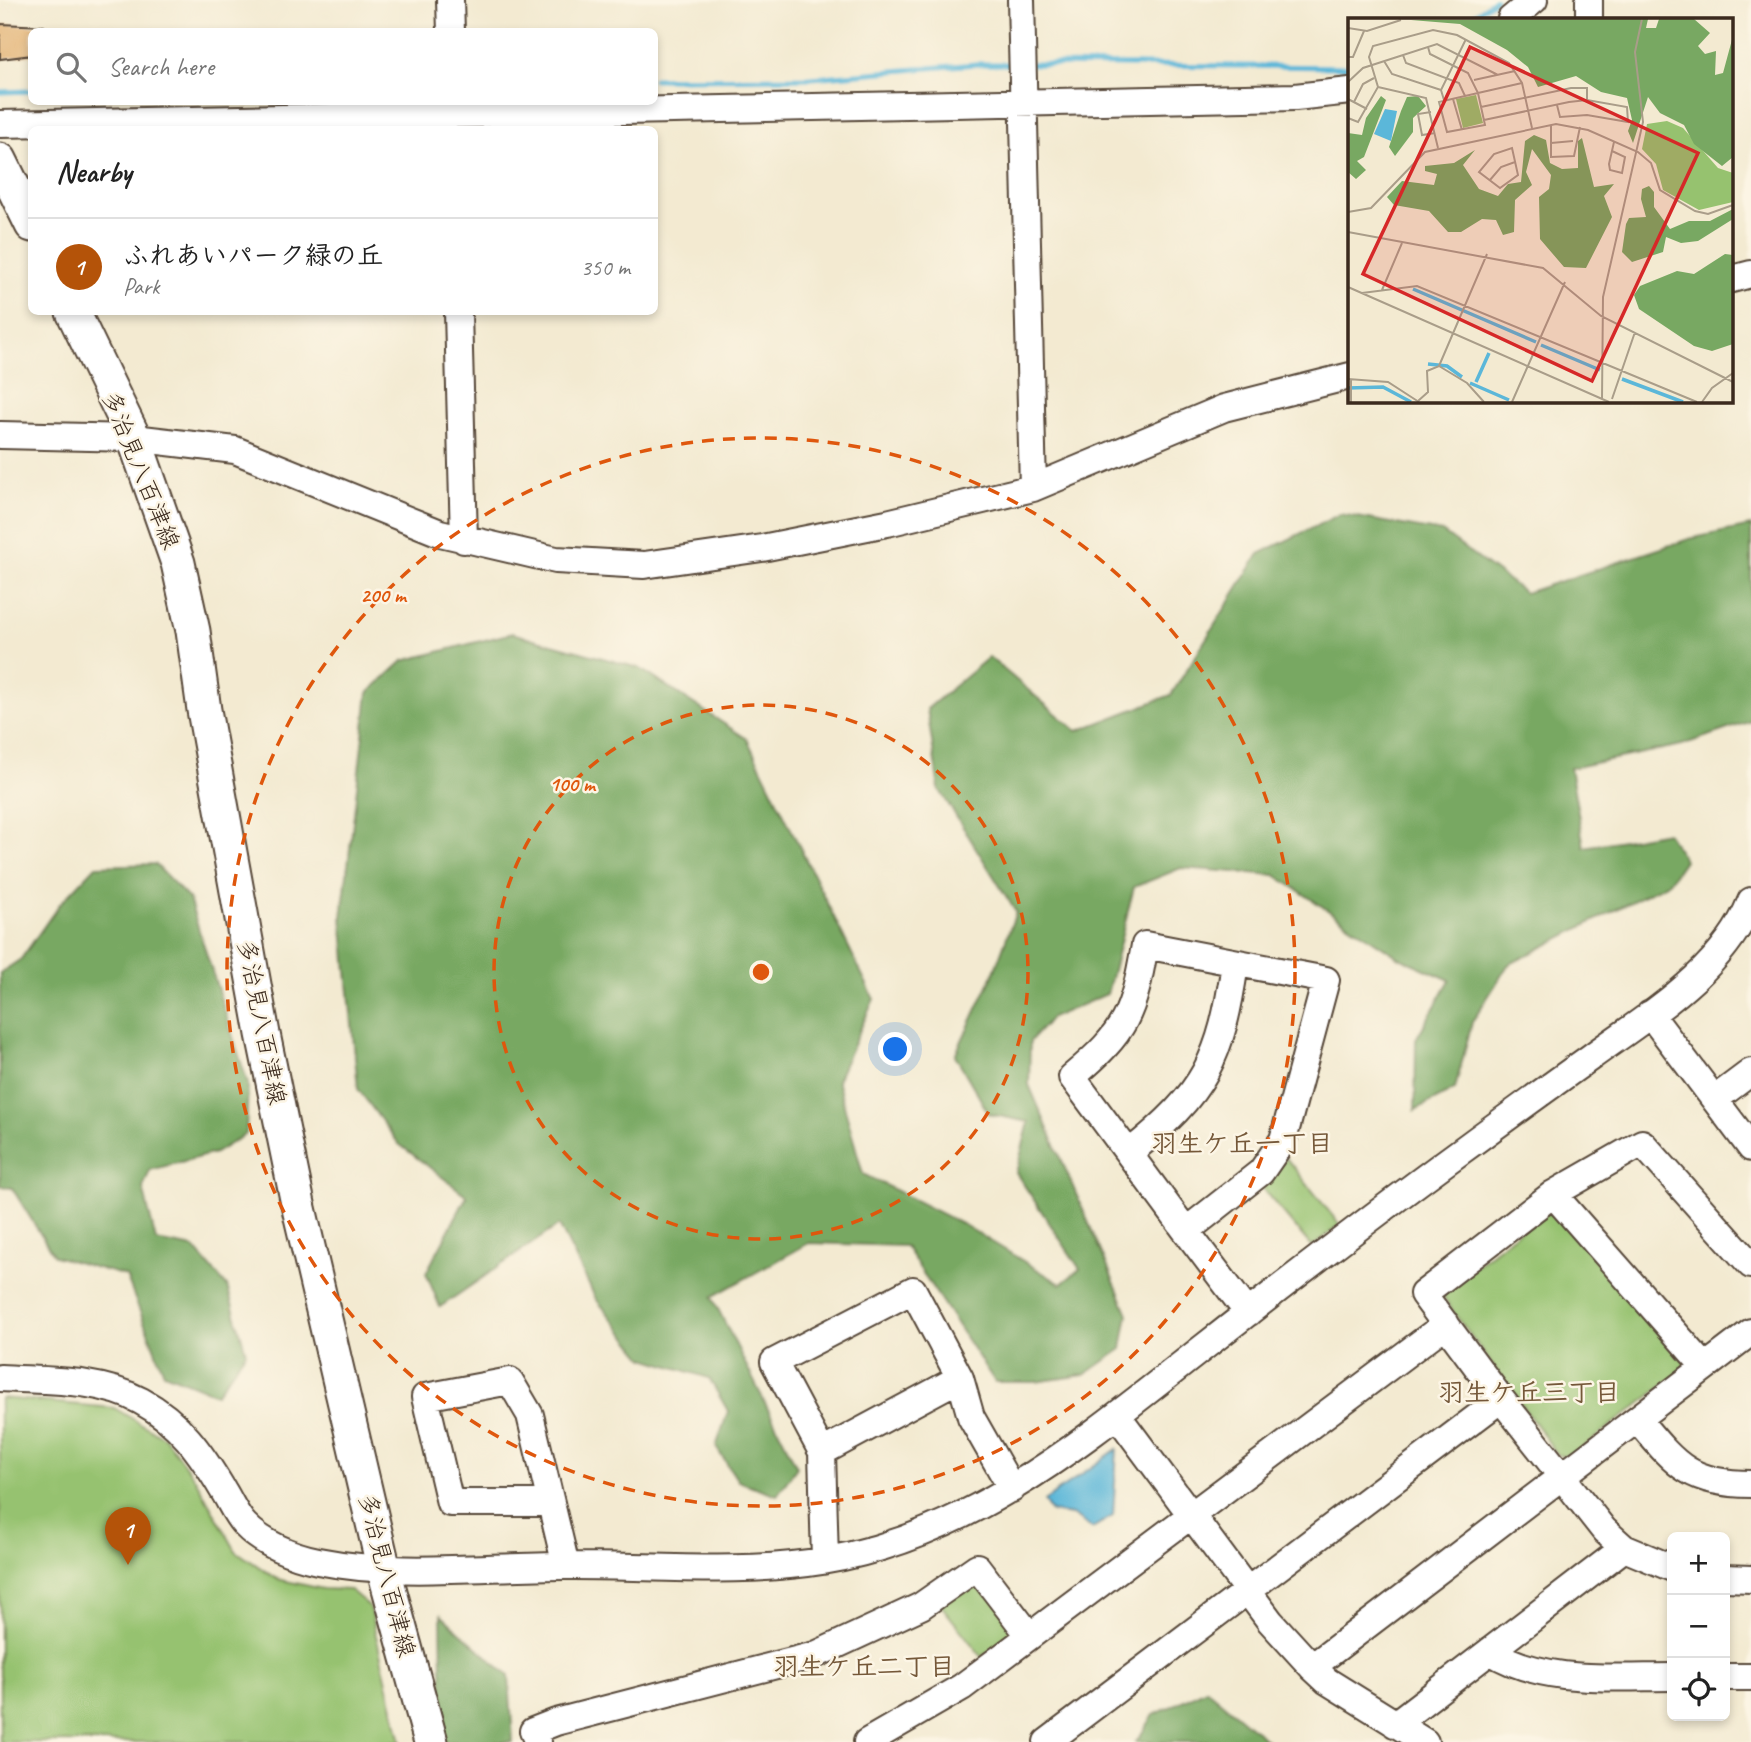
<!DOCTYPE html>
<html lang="en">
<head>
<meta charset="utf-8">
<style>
	:root { --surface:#fff; --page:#f2f2f2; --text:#222; --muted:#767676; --line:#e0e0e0; --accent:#b45309 }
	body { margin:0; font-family:Caveat,"Klee One",sans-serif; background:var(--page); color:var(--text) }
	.controls { position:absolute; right:21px; bottom:21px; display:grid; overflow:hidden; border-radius:10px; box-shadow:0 4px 10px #0003 }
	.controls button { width:63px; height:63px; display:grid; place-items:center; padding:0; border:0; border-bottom:2px solid var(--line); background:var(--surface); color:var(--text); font:35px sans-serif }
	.you { position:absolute; left:896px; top:1050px; width:24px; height:24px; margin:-18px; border:5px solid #fff; border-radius:50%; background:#1a73e8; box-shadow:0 0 0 10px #1a73e833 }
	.badge { display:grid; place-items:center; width:46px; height:46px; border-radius:50%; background:var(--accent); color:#fff; font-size:23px; font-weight:700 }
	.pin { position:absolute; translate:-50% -58px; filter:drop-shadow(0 2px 4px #0008) }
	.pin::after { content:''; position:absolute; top:37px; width:24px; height:21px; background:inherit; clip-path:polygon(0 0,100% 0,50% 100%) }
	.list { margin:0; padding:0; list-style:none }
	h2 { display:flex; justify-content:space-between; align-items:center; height:91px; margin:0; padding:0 28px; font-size:30px }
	h2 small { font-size:23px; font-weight:400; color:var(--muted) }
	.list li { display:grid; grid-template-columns:46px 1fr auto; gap:21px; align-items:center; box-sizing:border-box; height:98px; padding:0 28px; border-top:2px solid var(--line) }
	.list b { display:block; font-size:26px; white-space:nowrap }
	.list p { margin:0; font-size:23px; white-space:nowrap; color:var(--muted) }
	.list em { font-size:23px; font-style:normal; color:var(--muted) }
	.icon { flex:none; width:38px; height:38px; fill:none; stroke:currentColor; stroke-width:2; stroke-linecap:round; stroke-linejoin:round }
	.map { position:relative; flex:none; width:1751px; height:1742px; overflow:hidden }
	.search { position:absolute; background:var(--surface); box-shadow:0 4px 10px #0003; left:28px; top:28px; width:630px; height:77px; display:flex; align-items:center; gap:18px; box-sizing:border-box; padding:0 24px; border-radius:10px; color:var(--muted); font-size:26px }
	.panel { position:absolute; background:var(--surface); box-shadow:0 4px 10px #0003; left:28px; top:126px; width:630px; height:189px; border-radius:10px }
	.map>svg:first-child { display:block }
	.green { fill:#96c26f; stroke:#687646; stroke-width:2 }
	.forest { fill:#78a862; stroke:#5a6940; stroke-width:2 }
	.water { fill:#5bb7d9; stroke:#4b707c; stroke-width:2 }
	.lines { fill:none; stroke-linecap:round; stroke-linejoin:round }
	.stream { stroke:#5bb7d9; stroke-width:5 }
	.building { fill:#e1ad6c }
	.minor-casing { stroke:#574739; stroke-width:30 }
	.major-casing { stroke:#574739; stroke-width:37 }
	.minor { stroke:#fff; stroke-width:26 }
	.major { stroke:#fff; stroke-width:33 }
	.ring { fill:none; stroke:#df570d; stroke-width:3.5; stroke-dasharray:12 9 }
	.labels { text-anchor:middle; stroke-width:5; stroke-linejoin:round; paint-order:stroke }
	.street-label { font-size:24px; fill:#3b2a1e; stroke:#fcf5e5 }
	.neighbourhood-label { font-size:26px; font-weight:bold; fill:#755839; stroke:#fcf5e5 }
	.inset-river { fill:none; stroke:#5bb7d9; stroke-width:3.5 }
	.inset-road { fill:none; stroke:#a99d89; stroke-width:2 }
	.view { fill:#d62828; fill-opacity:0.15; stroke:#d62828; stroke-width:3.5 }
	.inset-edge { fill:none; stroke:#3b2a1e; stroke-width:3.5 }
	.centre { fill:#df570d; stroke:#fcf5e5; stroke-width:3.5 }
	.ring-label { font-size:21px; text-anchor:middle; font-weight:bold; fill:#df570d; stroke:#fcf5e5; stroke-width:5; stroke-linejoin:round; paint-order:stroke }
</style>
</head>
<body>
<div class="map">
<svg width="1751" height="1742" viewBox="0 0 1751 1742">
	<rect width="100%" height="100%" fill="#fcf5e5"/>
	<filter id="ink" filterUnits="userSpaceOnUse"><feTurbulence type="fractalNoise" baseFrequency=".0143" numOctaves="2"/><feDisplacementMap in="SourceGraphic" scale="14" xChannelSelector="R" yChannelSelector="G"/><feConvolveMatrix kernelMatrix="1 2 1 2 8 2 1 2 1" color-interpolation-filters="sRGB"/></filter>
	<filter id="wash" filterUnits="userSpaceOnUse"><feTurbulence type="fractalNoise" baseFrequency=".00686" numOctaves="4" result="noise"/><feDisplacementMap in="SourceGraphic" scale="28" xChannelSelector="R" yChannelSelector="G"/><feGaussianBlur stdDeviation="1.57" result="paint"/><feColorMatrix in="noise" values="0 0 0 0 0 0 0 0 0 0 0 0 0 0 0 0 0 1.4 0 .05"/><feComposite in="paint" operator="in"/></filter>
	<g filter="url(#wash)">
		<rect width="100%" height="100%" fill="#f3ead1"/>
		<path class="green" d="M1286,1158L1340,1225L1312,1247L1261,1187Z
			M1542,1213L1555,1214L1685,1362L1684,1370L1570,1457L1558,1455L1444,1299L1443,1291Z
			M0,1398L114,1408L165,1438L194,1477L236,1551L277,1579L323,1589L350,1590L369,1606L401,1742H0Z
			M968,1583L983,1585L1015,1627L1011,1637L982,1657L940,1604Z"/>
		<path class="forest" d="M1340,514L1442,532L1525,593L1689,539L1751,526V721L1682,745L1570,768L1584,847L1667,832L1684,860L1668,883L1508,965L1472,1022L1455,1089L1415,1110L1416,1039L1450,980L1400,958L1275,875L1181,868L1134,887L1107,994L1051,1018L1030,1041L1029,1085L1128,1314L1122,1349L1084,1375L1035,1382H995L905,1246L809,1243L712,1297L797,1467L777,1495L738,1481L716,1447L728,1411L709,1378L644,1358L596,1299L559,1225L440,1307L426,1273L467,1196L399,1144L358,1089L342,917L368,693L403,661L512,633L639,668L747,739L874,999L837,1080L863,1174L964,1225L1061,1284L1080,1269L1016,1173L1029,1122L989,1114L955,1055L993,975L1016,912L939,789L927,709L989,657L1077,731L1171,695L1259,554Z
			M155,864L189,899L248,1084L246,1134L215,1153L150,1170L143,1188L156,1241L194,1248L227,1286L246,1352L216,1394L164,1373L126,1276L54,1256L12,1188L0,1186V973L21,959L59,905L96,866Z
			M441,1615L509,1676L513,1742H443Z
			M1206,1689L1269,1742H1136L1154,1715Z"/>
		<path class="water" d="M1117,1449L1113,1516L1092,1528L1072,1515L1051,1512L1044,1501Z"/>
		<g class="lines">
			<path class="stream" d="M1468,19L1495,0
				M1032,64L1350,67
				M654,79L811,78L976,64H1015
				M0,92L32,91"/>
		</g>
		<g id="blocks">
			<path class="building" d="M0,24L44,26L45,32H32V55L0,59Z"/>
		</g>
	</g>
	<g filter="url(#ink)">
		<use href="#blocks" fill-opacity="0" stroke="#574739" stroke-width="2"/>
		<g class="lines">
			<defs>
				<path id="minor" d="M450,0L451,32
					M1021,0L1033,488
					M1589,0V19
					M1511,19L1534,0
					M0,124L1295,97L1350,91
					M1732,279L1751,274
					M458,312L464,540
					M0,435L134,438L235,450L440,533L556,560L644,565L762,548L887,523L1033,488L1224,408L1350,376
					M1145,945L1326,980L1283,1140L1261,1172L1186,1231L1072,1077C1127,1031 1133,1014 1145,945Z
					M1650,1014L1751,1148
					M1715,1099L1751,1072
					M1129,1153C1206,1092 1221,1059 1235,964
					M1553,1194L1705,1367
					M1186,1231L1248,1313
					M0,1378C46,1381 99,1378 141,1401C180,1422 201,1453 223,1490C230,1501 236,1516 245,1525C263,1544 293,1556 318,1561C399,1577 482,1566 565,1566C650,1565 737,1575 822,1561C974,1536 1086,1439 1204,1347C1287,1282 1372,1216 1457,1154C1502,1121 1546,1089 1591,1057C1650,1014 1723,971 1751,901
					M1117,1415L1270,1621L1312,1667L1327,1681L1425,1742
					M1638,1420C1675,1464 1689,1484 1751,1484
					M822,1452L960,1378
					M550,1503H450L425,1397L510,1381L530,1415L566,1566
					M825,1560L822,1452L774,1362L913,1290L960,1378L971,1417L1012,1489
					M1672,1568L1624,1548L1604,1530L1501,1399L1423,1294L1553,1194L1642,1143L1751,1265
					M1725,1578L1751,1579
					M1490,1651C1542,1684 1612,1677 1672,1677
					M1312,1667L1751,1332
					M1725,1677H1751
					M1395,1724L1624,1548
					M538,1742L533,1731L556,1722L815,1655L921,1606L977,1567L1029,1635
					M867,1742L962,1687L1446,1324
					M1047,1742L1501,1399"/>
				<path id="major" d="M0,160L32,225
					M73,312L134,438L178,563L193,631L204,710L263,1034L298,1204L384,1570L431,1742"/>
			</defs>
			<use href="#minor" class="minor-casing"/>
			<use href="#major" class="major-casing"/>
			<use href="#minor" class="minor"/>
			<use href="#major" class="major"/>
		</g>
	</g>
	<g class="ring">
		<circle cx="761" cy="972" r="267"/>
		<circle cx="761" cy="972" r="534"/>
	</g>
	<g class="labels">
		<g class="street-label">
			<text transform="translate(141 470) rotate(68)" y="8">多治見八百津線</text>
			<text transform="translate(262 1022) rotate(79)" y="8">多治見八百津線</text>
			<text transform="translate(387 1575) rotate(76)" y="8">多治見八百津線</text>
		</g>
		<g class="neighbourhood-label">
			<text x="1242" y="1152">羽生ケ丘一丁目</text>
			<text x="1529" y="1401">羽生ケ丘三丁目</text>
			<text x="864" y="1675">羽生ケ丘二丁目</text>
		</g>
	</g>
	<g transform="translate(1348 18)">
		<rect width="385" height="385" fill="#f3ead1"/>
		<path d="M128,77L135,105L115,110L108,81ZM319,103L335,110L370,150L385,155V184L351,192L315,172L308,146L294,131L299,106Z" fill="#96c26f"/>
		<path d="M300,1L298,10H308L311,1H346L362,15L350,28L357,36L368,33L367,57L375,55L385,18V139L374,148L346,126L336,107L312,95L300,79L285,125L280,113L284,102L279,80L253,74L228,58L190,69L180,49L159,32L112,6L63,2ZM33,78L38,82L16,139L9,143L18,152L8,161L0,154V115L14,117L18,100ZM70,78L78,88L65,100V114L47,138L41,129L53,93L59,79ZM186,117L198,122L202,145L214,151L230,150V123L234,120L246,169L266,166L256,178L264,199L238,250L216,249L192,221L191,179L201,171L203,157L184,131L178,154L184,167L167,182L166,214L155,217L148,202L134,201L113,214H100L81,193L46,187L39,179L54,163L86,167L89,156L77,153V148L106,145L127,132L115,147L131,171L150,178L160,166L173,164L177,123ZM301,168L306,174V189L322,211L341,203H362L385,191V201L350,223L333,225L318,219L315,234L284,244L274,234L278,206L281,200L298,199L293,181L294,171ZM377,236L385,237V326L364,333L346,328L291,291L286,277L292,268L329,253L346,256Z" fill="#78a862"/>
		<path d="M37,91L49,93L43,123L26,116Z" fill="#5bb7d9"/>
		<path class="inset-river" d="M65,271L188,324M193,327L252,352M80,346L99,348L114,359M274,361L335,384M128,364L141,335M122,365L161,382M0,370L35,369L63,384"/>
		<path class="inset-road" d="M0,10L19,13L53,2M80,29L82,36L120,55L130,75L137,107L99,114L91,84L130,75L174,65M55,37L58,45L111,65L117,78M0,39H5L16,13M36,43L44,56L93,72M126,62L167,53M0,64L15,50L89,26L150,57M30,69L78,80L90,130M0,81L19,91M105,81L114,112M96,82L93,72L118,21M6,84L15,66L26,60M133,89L223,70H239V82M83,94L70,96L74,117L87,115M0,100L10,104L30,69L21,39L25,28L85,12L109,17L161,45L174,65L184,110M136,102L221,84L239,82L279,89L280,104L239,97L212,99L209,87M203,107V139L226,138L232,109M203,125L225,123M164,130L170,157L152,170L131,154L146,136ZM264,133L277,139L274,155L262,152L261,146L266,124M142,162L153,149L167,144M0,194L23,190L77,134L208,106L240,112L290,134L303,145L312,172L347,193L360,196L385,187M0,214L195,250L253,298L385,364M0,269L261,384M34,272L54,225M14,275L69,268L349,384M91,348L139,236M0,361L40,364L71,384M3,361V384M254,381L255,279L295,104L287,34L294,1M264,381L287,314M70,383L80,374L79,353L91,348L119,365L136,384M164,384L217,264M354,384L364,370L385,355"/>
		<path class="view" d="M122,29L350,135L244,363L15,256Z"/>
		<rect width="385" height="385" class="inset-edge"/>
	</g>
	<circle cx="761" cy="972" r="10" class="centre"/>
	<g class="ring-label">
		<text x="383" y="602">200 m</text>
		<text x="572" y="791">100 m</text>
	</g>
</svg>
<div class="controls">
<button>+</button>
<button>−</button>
<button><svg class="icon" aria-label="locate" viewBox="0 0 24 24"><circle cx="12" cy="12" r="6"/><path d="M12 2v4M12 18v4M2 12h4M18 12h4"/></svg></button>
</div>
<div class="you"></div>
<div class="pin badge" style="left:128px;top:1565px">1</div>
<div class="search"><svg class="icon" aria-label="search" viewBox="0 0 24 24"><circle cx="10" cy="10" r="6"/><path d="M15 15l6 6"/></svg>Search here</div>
<section class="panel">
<h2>Nearby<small></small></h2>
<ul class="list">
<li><span class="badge">1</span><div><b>ふれあいパーク緑の丘</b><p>Park</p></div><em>350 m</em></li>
</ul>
</section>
</div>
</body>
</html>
